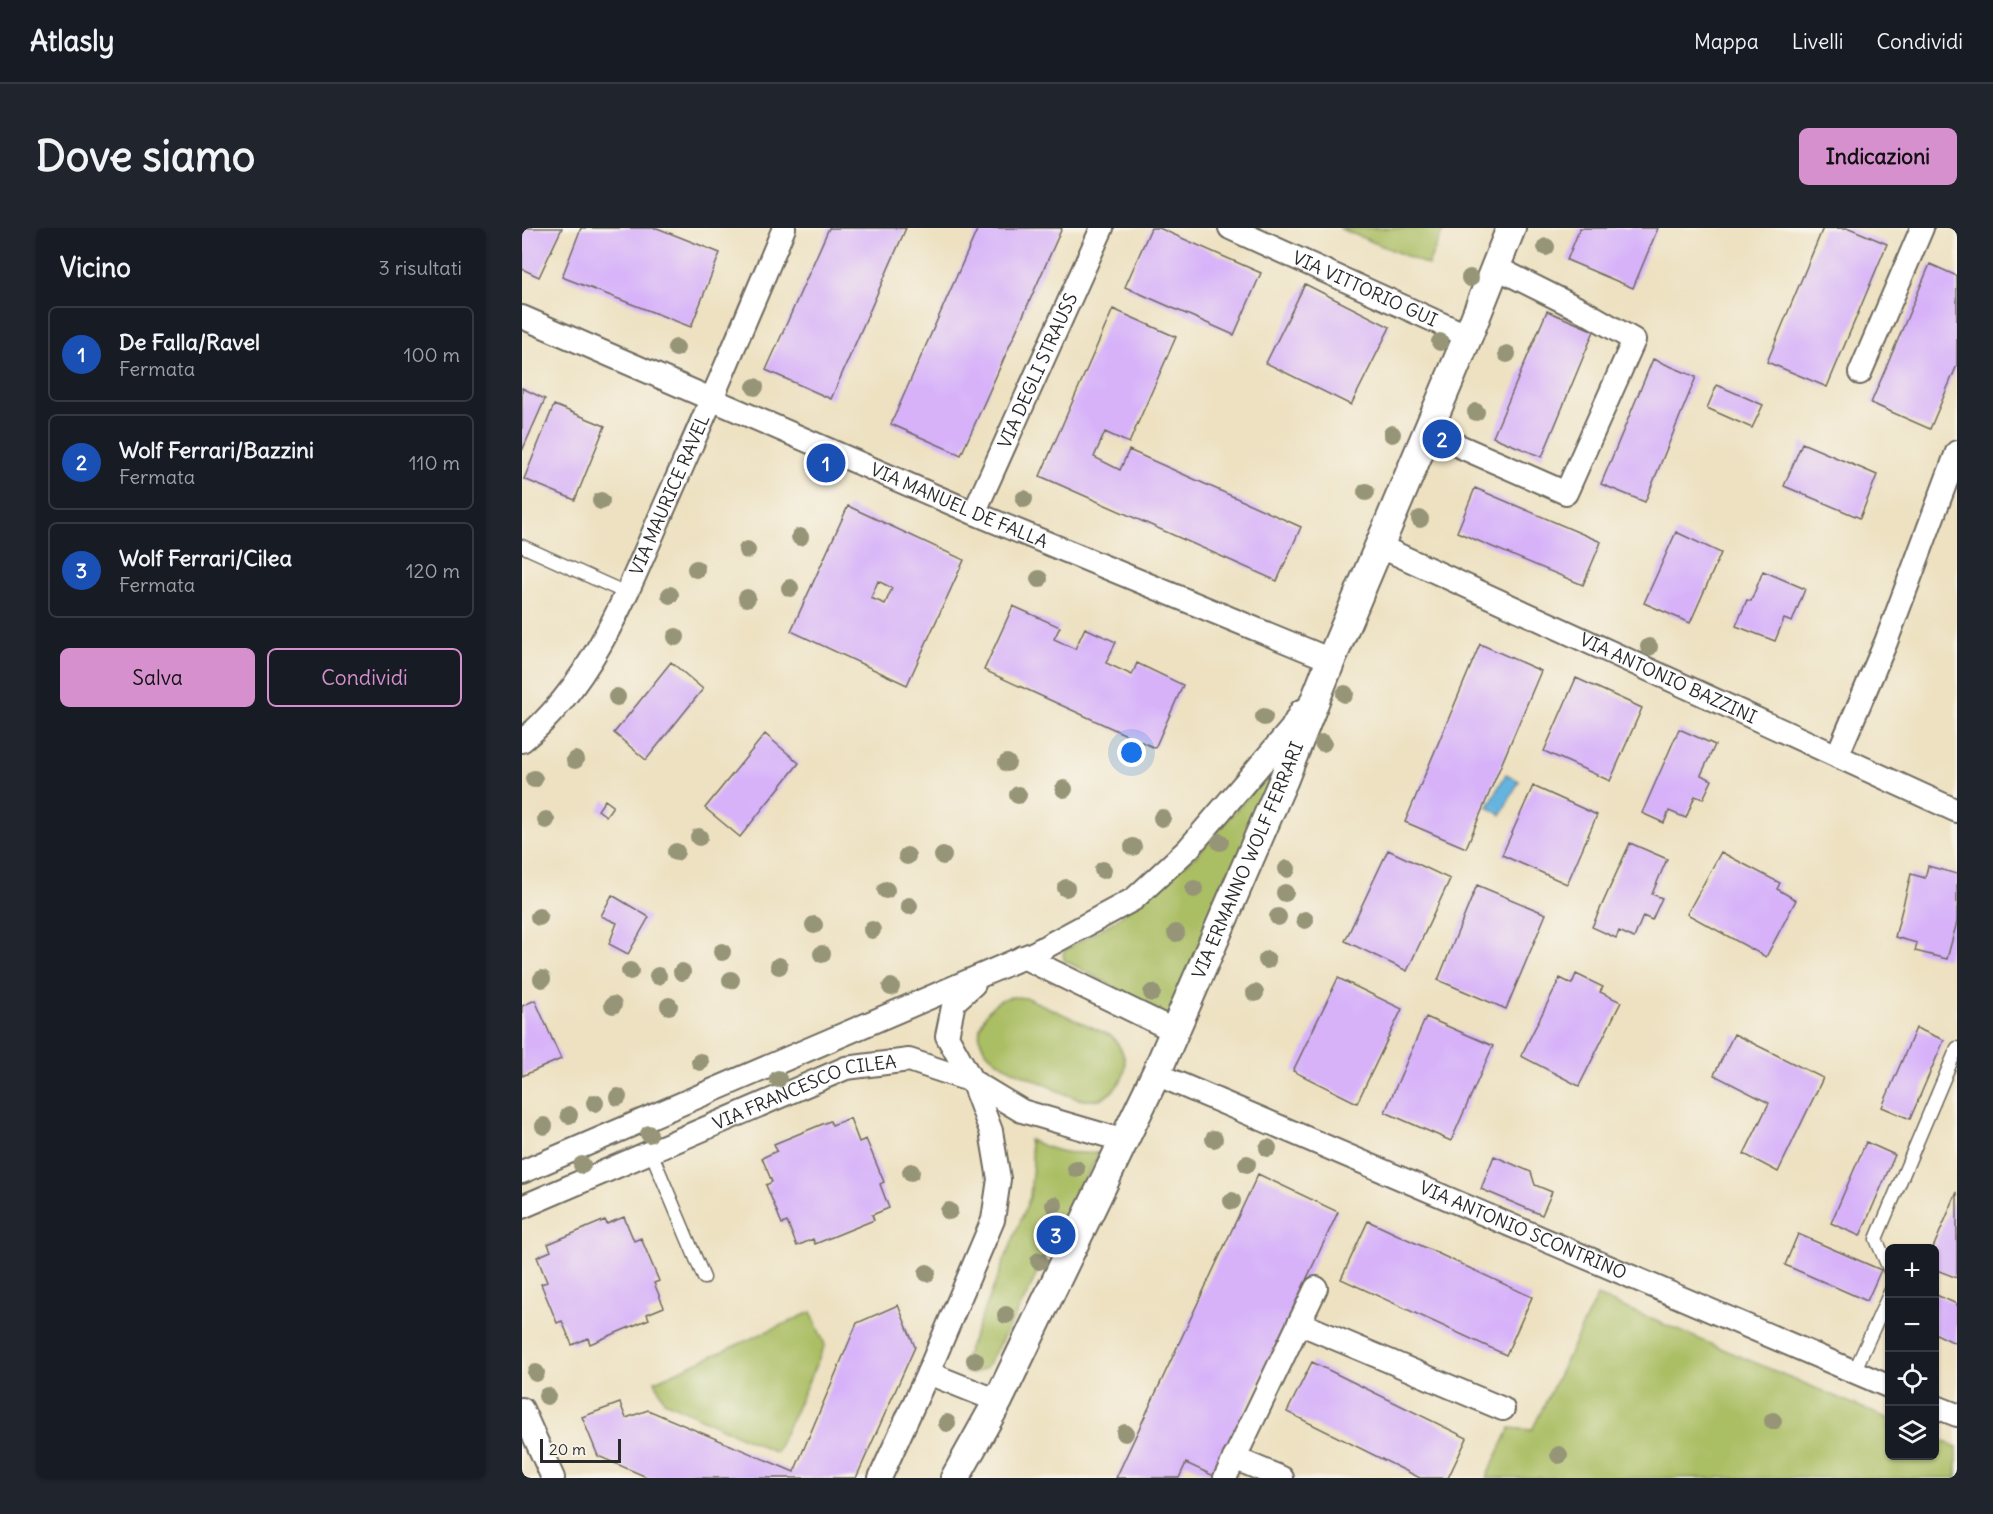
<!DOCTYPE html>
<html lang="it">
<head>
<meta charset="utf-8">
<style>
	:root { --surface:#171b24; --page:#20242c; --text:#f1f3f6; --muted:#9ea1a6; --line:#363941; --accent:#d690ce }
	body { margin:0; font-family:Delius,sans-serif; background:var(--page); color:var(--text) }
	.controls { position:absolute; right:18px; bottom:18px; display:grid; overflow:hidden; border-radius:9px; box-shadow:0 2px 4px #0004 }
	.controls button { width:54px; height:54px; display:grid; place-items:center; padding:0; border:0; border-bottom:2px solid var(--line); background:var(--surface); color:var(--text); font:30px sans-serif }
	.scale { position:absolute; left:18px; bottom:15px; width:81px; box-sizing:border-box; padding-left:6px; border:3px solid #2b2b2b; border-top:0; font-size:16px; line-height:21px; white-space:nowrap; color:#2b2b2b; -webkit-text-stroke:4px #f7f3e8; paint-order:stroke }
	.you { position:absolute; left:610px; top:525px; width:21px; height:21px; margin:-15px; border:4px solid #fff; border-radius:50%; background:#1a73e8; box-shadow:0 0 0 9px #1a73e833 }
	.badge { display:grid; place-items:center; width:39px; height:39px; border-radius:50%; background:var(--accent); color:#fff; font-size:20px; font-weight:700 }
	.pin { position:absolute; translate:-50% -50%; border:3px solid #fff; box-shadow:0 2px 6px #0006 }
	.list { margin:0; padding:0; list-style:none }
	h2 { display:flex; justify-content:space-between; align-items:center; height:78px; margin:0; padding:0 24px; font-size:26px }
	h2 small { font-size:20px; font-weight:400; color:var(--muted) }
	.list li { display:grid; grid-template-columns:39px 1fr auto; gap:18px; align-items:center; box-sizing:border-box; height:96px; margin:0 12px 12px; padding:0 12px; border:2px solid var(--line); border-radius:9px }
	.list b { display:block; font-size:22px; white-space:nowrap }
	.list p { margin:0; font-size:20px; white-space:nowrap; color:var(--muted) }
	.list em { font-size:20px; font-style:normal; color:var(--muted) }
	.actions { display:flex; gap:12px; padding:18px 24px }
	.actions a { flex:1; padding:14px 0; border:2px solid var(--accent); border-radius:9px; text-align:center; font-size:21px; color:var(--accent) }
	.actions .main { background:var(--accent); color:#111 }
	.icon { flex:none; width:33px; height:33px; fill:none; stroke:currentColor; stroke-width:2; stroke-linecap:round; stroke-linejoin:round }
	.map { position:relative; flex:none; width:1435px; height:1250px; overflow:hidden; border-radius:9px }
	header { display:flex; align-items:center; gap:36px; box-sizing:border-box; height:84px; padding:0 30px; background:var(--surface); border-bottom:2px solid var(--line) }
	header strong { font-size:28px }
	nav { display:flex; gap:33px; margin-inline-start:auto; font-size:21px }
	.intro { display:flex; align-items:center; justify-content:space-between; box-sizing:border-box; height:144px; padding:0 36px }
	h1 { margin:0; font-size:42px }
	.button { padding:15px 27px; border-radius:9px; background:var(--accent); color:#111; font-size:21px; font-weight:700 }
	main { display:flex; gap:36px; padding:0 36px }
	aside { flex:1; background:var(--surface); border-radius:9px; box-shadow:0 2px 4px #0004 }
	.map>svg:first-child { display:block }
	.green { fill:#aabe63; stroke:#6a7447; stroke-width:1.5 }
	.water { fill:#65b4df; stroke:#487085; stroke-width:1.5 }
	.building { fill:#d7b2f9; fill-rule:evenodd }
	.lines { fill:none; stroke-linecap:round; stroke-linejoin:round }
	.service-casing { stroke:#6f6b60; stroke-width:15 }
	.minor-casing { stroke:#6f6b60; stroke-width:26 }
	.tertiary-casing { stroke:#6f6b60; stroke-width:32 }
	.service { stroke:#fff; stroke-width:12 }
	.minor { stroke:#fff; stroke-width:22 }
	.tertiary { stroke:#fff; stroke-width:28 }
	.tree { fill:#979578 }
	.labels { text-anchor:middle; stroke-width:5; stroke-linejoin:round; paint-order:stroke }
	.street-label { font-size:18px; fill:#2b2b2b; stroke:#f7f3e8 }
</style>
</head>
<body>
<header>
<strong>Atlasly</strong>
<nav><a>Mappa</a><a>Livelli</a><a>Condividi</a></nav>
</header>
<div class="intro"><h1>Dove siamo</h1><a class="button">Indicazioni</a></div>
<main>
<aside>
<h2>Vicino<small>3 risultati</small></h2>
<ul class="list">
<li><span class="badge" style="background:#1a4fb4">1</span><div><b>De Falla/Ravel</b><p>Fermata</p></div><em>100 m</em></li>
<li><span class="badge" style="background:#1a4fb4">2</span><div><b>Wolf Ferrari/Bazzini</b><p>Fermata</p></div><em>110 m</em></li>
<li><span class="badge" style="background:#1a4fb4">3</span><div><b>Wolf Ferrari/Cilea</b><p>Fermata</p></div><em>120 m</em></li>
</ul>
<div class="actions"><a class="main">Salva</a><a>Condividi</a></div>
</aside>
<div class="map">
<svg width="1435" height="1250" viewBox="0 0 1435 1250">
	<rect width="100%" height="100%" fill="#f7f3e8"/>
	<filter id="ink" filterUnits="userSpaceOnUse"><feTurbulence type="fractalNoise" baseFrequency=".0167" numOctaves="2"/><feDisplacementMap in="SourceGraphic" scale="12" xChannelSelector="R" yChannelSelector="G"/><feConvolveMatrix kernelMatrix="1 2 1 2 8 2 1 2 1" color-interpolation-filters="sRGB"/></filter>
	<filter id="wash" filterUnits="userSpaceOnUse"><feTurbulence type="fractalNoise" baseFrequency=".008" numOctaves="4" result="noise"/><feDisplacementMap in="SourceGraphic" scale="24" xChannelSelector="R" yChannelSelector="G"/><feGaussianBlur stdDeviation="1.35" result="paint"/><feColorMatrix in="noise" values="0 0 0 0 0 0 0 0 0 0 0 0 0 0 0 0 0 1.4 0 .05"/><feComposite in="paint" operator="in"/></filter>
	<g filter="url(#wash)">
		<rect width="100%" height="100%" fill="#ede1c1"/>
		<path class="green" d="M817,0H922L906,37Z
			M742,552L749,559L648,789L542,732L541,726L543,722L591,694L675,627L738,554Z
			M491,769L505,770L590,808C601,821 609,838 598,854C590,866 578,874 563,872C549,871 533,861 520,855C493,843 437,825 465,785C471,775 480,770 491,769Z
			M507,912C538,925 544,926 578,925L539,992L505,1067L464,1140L450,1146L443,1144L441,1135L508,969L511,935Z
			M1075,1068L1367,1191L1368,1228H1412L1413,1210L1435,1219V1250H964L988,1200L1010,1202Z
			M289,1084L303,1117L254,1225L142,1173L133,1153Z"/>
		<path class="water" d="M984,546L997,553L979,587L966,579Z"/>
		<g id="blocks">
			<path class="building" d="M0,0H40L17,49L0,41Z
				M59,0H135L198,25L169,99L40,49Z
				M307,0H384L309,171L244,142Z
				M456,0H540L439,227L369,196Z
				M629,0H637L739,45L712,107L603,59Z
				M1058,0H1136L1111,60L1045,32Z
				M1301,0H1327L1365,16L1305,159L1245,134Z
				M1408,36L1435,48V137L1408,201L1349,175Z
				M783,56L868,99L829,177L744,135Z
				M591,81L654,109L607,215L583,204L572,229L598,242L607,222L779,299L755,353L518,248Z
				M1025,83L1072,103L1020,229L971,209Z
				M1131,131L1174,149L1123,274L1079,256Z
				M1195,157L1241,177L1230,200L1185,180Z
				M0,160L23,171L0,223Z
				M32,177L83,198L53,272L2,251Z
				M1280,215L1355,247L1338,290L1262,258Z
				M953,260L1079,314L1061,357L935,304Z
				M326,278L442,332L385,457L269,403ZM356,353L370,360L363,376L349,370Z
				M1154,304L1199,325L1168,395L1122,375Z
				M1241,343L1283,361L1270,394L1262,391L1253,413L1214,398L1225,372L1229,373Z
				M491,378L538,399L532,411L553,421L563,400L594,414L584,435L610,447L615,435L661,457L633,520L462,442Z
				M958,416L1019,443L944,620L883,594Z
				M149,434L181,461L124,532L92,505Z
				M1054,450L1120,480L1088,553L1022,523Z
				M1157,501L1193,517L1179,547L1190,552L1181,571L1173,568L1164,590L1147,583L1142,595L1120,585Z
				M243,506L277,535L218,609L183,580Z
				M1011,558L1075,587L1045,656L980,627Z
				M83,572L91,578L84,588L76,582Z
				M1108,615L1145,631L1130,666L1140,670L1130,692L1121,688L1112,710L1097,703L1094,710L1070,699Z
				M866,622L928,651L885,743L823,713Z
				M1199,624L1258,655L1255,661L1274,672L1244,729L1165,686Z
				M1406,638L1435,646V694L1425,731L1393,723L1395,715L1373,709L1389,646L1403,650Z
				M955,657L1024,686L984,781L916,752Z
				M90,667L127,689L106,726L87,716L95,695L79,688Z
				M1054,746L1081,759L1078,764L1099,774L1057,858L999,828L1038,750L1050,756Z
				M816,750L880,781L835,875L771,843Z
				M13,772L39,831L0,848V778Z
				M904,789L971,818L929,913L863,884Z
				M1394,800L1422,812L1388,891L1360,879Z
				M1212,806L1301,850L1256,944L1222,926L1247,875L1192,847Z
				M328,890L337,914L344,911L362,954L358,956L367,980L350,987L352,992L293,1016L291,1011L275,1018L265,994L260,996L244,957L250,954L240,930L255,923L252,916L308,893L310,897Z
				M1344,914L1373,927L1338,1008L1309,995Z
				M972,928L1009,944L1013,957L1030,964L1020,987L959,961Z
				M736,946L816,984L692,1248L664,1235L657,1250H594Z
				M1435,964V1050L1412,1041L1411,1020Z
				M102,989L112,1013L119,1010L137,1053L132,1055L142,1079L125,1086L127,1091L68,1116L66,1110L50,1117L40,1093L35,1095L19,1056L25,1054L15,1029L29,1023L26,1016L83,992L85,996Z
				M846,993L1010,1069L984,1127L819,1051Z
				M1276,1006L1359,1042L1345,1073L1263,1037Z
				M1412,1066L1435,1076V1116L1412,1105Z
				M376,1077L393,1119L334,1250H127L76,1228L60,1189L98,1175L104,1190L126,1182L272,1244L335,1095Z
				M790,1134L945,1210L926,1250H898L765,1184Z"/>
		</g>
	</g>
	<g filter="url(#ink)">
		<use href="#blocks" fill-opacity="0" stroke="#6f6b60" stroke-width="1.5"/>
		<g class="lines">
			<defs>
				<path id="service" d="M0,318L104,365
					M129,924L182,1050
					M1368,1043L1354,1011L1435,820
					M1332,1144L1368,1064"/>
				<g id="minor">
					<path id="s1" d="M708,0L946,108"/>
					<path id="s2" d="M0,89L452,285L809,432L800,447"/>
					<path d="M1338,145L1400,0"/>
					<path d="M905,204L1044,265L1112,112L1065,85L973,39"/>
					<path id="s3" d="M452,285L580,0"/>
					<path id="s4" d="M857,318L1435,583"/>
					<path id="s5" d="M0,513C73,454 108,357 145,273C185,183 224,92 262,0"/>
					<path d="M1315,528L1364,414L1435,224"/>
					<path d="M501,729L653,803"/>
					<path d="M452,756L432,774L425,808L450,853L469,903L477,951L471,992L406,1145L476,1173"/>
					<path id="s6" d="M634,846L1368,1159"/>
					<path d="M0,944L514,724L612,671L666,621L769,501L779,483"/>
					<path id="s7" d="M0,979L324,840L387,832L450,853L500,883L603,913"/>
					<path d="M777,1095L981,1181"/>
					<path d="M1412,1178L1435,1187"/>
					<path d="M0,1181L31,1250"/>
					<path d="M712,1230L760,1250"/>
					<path d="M358,1250L406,1145"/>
					<path d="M703,1250L794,1060"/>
				</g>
				<g id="tertiary">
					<path id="s8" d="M433,1250L476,1173L634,846L761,553L809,432L946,108L989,0"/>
				</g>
			</defs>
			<use href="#service" class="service-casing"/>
			<use href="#minor" class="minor-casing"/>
			<use href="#tertiary" class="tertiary-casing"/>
			<use href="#service" class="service"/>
			<use href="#minor" class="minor"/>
			<use href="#tertiary" class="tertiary"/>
		</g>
		<g class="tree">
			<circle cx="1024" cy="19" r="9"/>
			<circle cx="948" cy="50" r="9"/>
			<circle cx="918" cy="114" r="9"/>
			<circle cx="154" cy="120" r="9"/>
			<circle cx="985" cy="126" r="9"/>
			<circle cx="233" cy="159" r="9"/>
			<circle cx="954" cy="184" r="9"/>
			<circle cx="870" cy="206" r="9"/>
			<circle cx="844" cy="264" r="9"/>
			<circle cx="502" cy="271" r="9"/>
			<circle cx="79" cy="273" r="9"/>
			<circle cx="898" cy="291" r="9"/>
			<circle cx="278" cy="309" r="9"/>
			<circle cx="225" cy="322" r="9"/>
			<circle cx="174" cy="341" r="9"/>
			<circle cx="517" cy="351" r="9"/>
			<circle cx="268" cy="360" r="9"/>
			<circle cx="148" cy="367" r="9"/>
			<circle cx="225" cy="370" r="9"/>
			<circle cx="154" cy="409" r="9"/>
			<circle cx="1127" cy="419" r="9"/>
			<circle cx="823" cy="466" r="9"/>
			<circle cx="95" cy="469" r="9"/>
			<circle cx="742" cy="489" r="9"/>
			<circle cx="801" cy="515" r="9"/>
			<circle cx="53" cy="532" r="9"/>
			<circle cx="485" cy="535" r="9"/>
			<circle cx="12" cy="551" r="9"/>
			<circle cx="542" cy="561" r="9"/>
			<circle cx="496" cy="567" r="9"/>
			<circle cx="640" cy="590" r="9"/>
			<circle cx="24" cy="592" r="9"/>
			<circle cx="177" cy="609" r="9"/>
			<circle cx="698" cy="614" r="9"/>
			<circle cx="611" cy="619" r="9"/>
			<circle cx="154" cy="624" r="9"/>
			<circle cx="385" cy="628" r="9"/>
			<circle cx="421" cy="628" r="9"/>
			<circle cx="765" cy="641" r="9"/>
			<circle cx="581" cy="642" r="9"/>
			<circle cx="544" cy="660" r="9"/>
			<circle cx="672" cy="661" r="9"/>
			<circle cx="364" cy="662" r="9"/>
			<circle cx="763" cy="665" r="9"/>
			<circle cx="387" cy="678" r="9"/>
			<circle cx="17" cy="689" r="9"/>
			<circle cx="756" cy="689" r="9"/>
			<circle cx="783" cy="692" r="9"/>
			<circle cx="292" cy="697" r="9"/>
			<circle cx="350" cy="702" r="9"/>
			<circle cx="654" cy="705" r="9"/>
			<circle cx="200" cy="724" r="9"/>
			<circle cx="300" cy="726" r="9"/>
			<circle cx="745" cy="732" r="9"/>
			<circle cx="257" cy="738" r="9"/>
			<circle cx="108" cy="743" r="9"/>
			<circle cx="160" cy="744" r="9"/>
			<circle cx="136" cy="748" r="9"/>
			<circle cx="20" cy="751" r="9"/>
			<circle cx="209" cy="752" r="9"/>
			<circle cx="369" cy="759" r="9"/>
			<circle cx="630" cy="765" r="9"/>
			<circle cx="733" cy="765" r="9"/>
			<circle cx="91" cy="777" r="9"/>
			<circle cx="147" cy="778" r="9"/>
			<circle cx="178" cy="834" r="9"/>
			<circle cx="256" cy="851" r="9"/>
			<circle cx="96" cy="869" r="9"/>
			<circle cx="73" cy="875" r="9"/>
			<circle cx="47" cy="887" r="9"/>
			<circle cx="22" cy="898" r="9"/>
			<circle cx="127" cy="906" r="9"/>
			<circle cx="692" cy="911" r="9"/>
			<circle cx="746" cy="920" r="9"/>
			<circle cx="725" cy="936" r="9"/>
			<circle cx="60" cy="937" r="9"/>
			<circle cx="554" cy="941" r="9"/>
			<circle cx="389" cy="944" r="9"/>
			<circle cx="710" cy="973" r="9"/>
			<circle cx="532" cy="977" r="9"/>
			<circle cx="427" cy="983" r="9"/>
			<circle cx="517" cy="1033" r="9"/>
			<circle cx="405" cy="1045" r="9"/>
			<circle cx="484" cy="1087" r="9"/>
			<circle cx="453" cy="1132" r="9"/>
			<circle cx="14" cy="1145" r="9"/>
			<circle cx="25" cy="1168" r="9"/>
			<circle cx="1251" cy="1193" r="9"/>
			<circle cx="425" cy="1195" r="9"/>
			<circle cx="603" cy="1205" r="9"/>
			<circle cx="1037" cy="1227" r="9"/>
		</g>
	</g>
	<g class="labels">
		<g class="street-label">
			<text dy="6" stroke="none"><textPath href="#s1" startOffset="148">VIA VITTORIO GUI</textPath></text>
			<text dy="6" stroke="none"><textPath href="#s3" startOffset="156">VIA DEGLI STRAUSS</textPath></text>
			<text dy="6" stroke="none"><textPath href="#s5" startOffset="290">VIA MAURICE RAVEL</textPath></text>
			<text dy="6" stroke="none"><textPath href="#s2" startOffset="476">VIA MANUEL DE FALLA</textPath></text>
			<text dy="6" stroke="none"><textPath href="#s4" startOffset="318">VIA ANTONIO BAZZINI</textPath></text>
			<text dy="6" stroke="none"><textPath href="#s8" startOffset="684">VIA ERMANNO WOLF FERRARI</textPath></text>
			<text dy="6" stroke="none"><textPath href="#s7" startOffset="306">VIA FRANCESCO CILEA</textPath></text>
			<text dy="6" stroke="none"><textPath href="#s6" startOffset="399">VIA ANTONIO SCONTRINO</textPath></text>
		</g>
	</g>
</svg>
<div class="controls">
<button>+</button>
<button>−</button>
<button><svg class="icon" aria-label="locate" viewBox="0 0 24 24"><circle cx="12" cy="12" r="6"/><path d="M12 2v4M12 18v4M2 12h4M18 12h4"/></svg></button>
<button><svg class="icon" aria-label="layers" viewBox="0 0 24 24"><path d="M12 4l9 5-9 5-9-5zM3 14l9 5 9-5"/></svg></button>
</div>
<div class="scale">20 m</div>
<div class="you"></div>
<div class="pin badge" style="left:304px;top:235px;background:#1a4fb4">1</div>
<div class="pin badge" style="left:920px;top:211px;background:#1a4fb4">2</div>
<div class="pin badge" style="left:534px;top:1007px;background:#1a4fb4">3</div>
</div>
</main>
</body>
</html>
